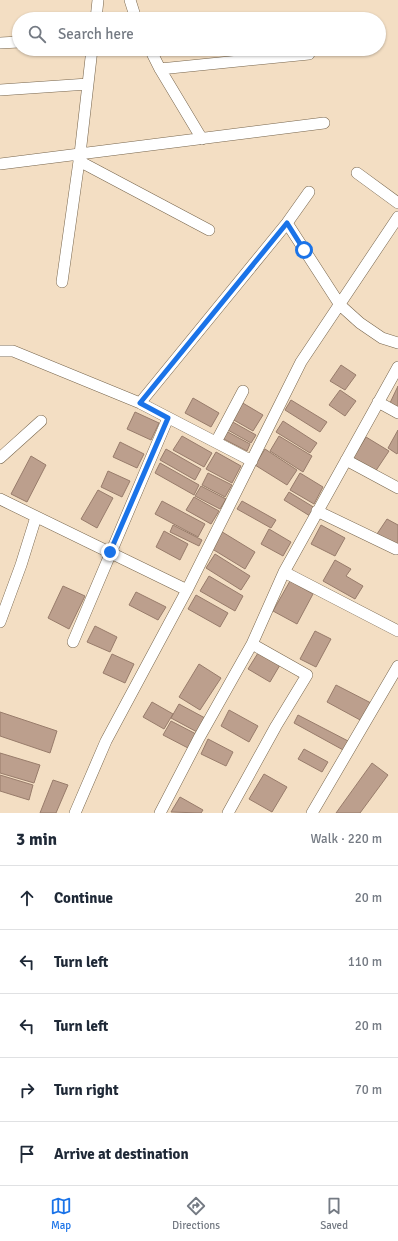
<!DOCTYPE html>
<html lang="en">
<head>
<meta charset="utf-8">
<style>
	:root { --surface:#fff; --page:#f6f6f7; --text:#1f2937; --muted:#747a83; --line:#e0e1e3; --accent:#1a73e8 }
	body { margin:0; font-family:Signika,sans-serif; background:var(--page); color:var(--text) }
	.stop { position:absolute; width:12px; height:12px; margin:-9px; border:3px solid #1a73e8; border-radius:50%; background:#fff }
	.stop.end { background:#1a73e8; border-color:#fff; box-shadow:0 1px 4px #0008 }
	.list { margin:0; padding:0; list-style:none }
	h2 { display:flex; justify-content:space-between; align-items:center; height:52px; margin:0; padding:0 16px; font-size:17px }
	h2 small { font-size:13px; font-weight:400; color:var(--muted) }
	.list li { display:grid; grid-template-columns:26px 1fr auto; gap:12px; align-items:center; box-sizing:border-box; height:64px; padding:0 16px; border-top:1px solid var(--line) }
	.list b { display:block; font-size:15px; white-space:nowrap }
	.list em { font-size:13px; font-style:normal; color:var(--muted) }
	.icon { flex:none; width:22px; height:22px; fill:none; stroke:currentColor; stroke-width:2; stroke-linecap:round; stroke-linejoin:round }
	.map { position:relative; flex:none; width:398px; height:813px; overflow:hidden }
	.search { position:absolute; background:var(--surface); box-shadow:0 1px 3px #0004; left:12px; right:12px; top:12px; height:44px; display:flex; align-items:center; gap:10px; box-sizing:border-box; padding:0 14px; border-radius:22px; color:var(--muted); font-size:15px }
	.sheet { height:372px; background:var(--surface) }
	nav { display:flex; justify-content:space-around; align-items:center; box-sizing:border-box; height:56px; border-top:1px solid var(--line); background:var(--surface); font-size:11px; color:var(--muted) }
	nav a { display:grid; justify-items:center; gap:2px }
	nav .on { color:var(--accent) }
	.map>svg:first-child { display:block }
	.building { fill:#bc9f8d; stroke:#987c6b }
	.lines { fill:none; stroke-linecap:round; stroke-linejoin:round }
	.street-casing { stroke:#77654c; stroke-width:12 }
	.street { stroke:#fff; stroke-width:11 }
	.route { stroke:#1a73e8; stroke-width:5 }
</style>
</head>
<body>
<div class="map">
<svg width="398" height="813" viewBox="0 0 398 813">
	<rect width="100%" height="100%" fill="#f3dec3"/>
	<path class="building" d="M341,365L356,375L345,390L330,381Z
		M398,386V409L389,405Z
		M340,390L356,401L345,416L329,405Z
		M193,398L219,413L211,427L185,413Z
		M291,400L327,422L320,432L285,410Z
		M241,402L263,415L253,431L232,419Z
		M135,412L159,423L151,440L127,429Z
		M231,421L256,435L251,443L226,429Z
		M283,421L317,443L310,453L276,432Z
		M398,430V452L397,454L388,448Z
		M226,431L250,444L247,451L222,438Z
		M182,436L212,453L204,467L173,450Z
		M279,436L312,456L303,472L270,451Z
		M366,437L389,451L375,472L353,458Z
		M120,442L144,454L137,468L113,457Z
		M166,449L201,469L195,480L160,460Z
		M265,449L297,470L287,485L255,465Z
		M216,452L241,466L232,483L206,469Z
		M31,456L46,465L27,502L11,494Z
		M160,463L199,485L194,495L155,473Z
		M108,471L130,481L122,497L101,487Z
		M208,473L232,485L225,497L202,485Z
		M300,473L323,487L314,504L290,490Z
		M201,486L226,499L220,509L195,496Z
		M98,490L113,498L97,528L81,519Z
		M289,492L315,508L310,516L284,500Z
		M194,497L219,511L211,524L186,510Z
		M162,501L205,524L198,537L155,514Z
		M242,501L276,520L271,528L237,509Z
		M387,519L398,525V546L377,534Z
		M173,525L202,540L199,546L170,532Z
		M321,525L345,538L335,556L311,544Z
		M269,529L291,542L283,556L261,544Z
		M219,530L255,552L245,569L209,547Z
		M164,531L188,544L180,560L156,547Z
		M215,554L250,576L241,590L206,568Z
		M335,560L351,569L346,576L363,586L355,599L323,581Z
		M209,576L243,596L235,611L200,591Z
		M290,581L313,594L297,624L273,611Z
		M63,586L85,596L69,629L48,618Z
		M136,592L166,607L158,620L129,605Z
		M196,595L228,613L220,627L188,609Z
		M95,626L117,637L110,652L87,642Z
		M315,631L331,639L316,667L300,659Z
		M258,653L280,665L270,682L248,669Z
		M112,654L134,664L125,683L103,673Z
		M199,664L221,678L200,710L179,697Z
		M336,685L371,703L362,721L327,702Z
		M152,702L173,714L164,729L143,717Z
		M179,704L205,718L197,732L171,718Z
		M229,710L258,726L249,742L221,726Z
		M0,712L57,731L50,753L0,736Z
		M298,715L350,742L345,751L294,723Z
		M171,721L196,734L188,748L163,735Z
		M208,739L233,752L226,766L201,754Z
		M304,749L328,762L322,772L298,759Z
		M0,753L40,765L34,783L0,773Z
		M372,763L388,775L360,813H336Z
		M264,774L287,787L272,812L249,799Z
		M0,775L33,785L29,800L0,791Z
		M53,780L68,785L56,813H40Z
		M180,797L203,810L201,813L171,812Z"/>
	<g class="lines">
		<defs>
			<path id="street" d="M130,0L136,19
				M96,19L98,0
				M0,43L19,42
				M150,49L160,69L202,139
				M160,69L309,54
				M0,90L88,84
				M79,161L209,230
				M0,164L324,123
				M357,173L398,203
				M287,223L340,305L360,323L382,338L398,343
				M62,282L80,154L92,49
				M0,351H13L140,403L252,461
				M378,402L398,413
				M140,403L287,223L309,192
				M216,442L243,391
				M0,458L41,421
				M346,460L398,488
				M0,499L187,590
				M317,511L396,549
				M284,572L398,631
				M0,622L21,565L36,517
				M73,642L168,418
				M75,813L106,741L187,590L301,362L398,217
				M160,813L199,738L252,644L284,572L398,367
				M228,813L276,726L307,675L252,644
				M312,813L398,666"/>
		</defs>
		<use href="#street" class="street-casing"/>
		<use href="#street" class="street"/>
	</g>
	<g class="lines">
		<path class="route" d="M110,552L168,418L140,403L287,223L304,250"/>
	</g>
</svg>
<div class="stop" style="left:304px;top:250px"></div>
<div class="stop end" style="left:110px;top:552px"></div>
<div class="search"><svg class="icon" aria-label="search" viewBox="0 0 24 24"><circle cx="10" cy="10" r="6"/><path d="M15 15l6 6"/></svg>Search here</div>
</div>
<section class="sheet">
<h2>3 min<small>Walk · 220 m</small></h2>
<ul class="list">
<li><svg class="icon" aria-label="ahead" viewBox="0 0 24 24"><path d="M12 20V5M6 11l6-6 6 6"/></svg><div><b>Continue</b></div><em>20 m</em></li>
<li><svg class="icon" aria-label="left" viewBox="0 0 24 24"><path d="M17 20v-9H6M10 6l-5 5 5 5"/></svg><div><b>Turn left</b></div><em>110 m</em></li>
<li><svg class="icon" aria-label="left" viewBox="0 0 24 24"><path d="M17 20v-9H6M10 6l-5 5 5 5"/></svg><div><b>Turn left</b></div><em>20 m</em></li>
<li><svg class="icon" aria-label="right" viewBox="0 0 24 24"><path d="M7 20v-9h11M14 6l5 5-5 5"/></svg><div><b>Turn right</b></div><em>70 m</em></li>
<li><svg class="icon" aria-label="arrive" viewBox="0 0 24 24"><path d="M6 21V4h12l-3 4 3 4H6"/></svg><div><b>Arrive at destination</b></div></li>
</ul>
</section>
<nav>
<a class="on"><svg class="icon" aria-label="map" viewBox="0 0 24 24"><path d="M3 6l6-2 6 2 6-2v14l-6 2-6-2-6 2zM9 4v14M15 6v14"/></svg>Map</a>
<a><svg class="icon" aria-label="directions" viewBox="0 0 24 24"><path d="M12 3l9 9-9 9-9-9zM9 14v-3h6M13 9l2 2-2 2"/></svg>Directions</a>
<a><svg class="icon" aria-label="saved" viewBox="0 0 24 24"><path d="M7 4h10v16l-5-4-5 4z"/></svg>Saved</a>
</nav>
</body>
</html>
